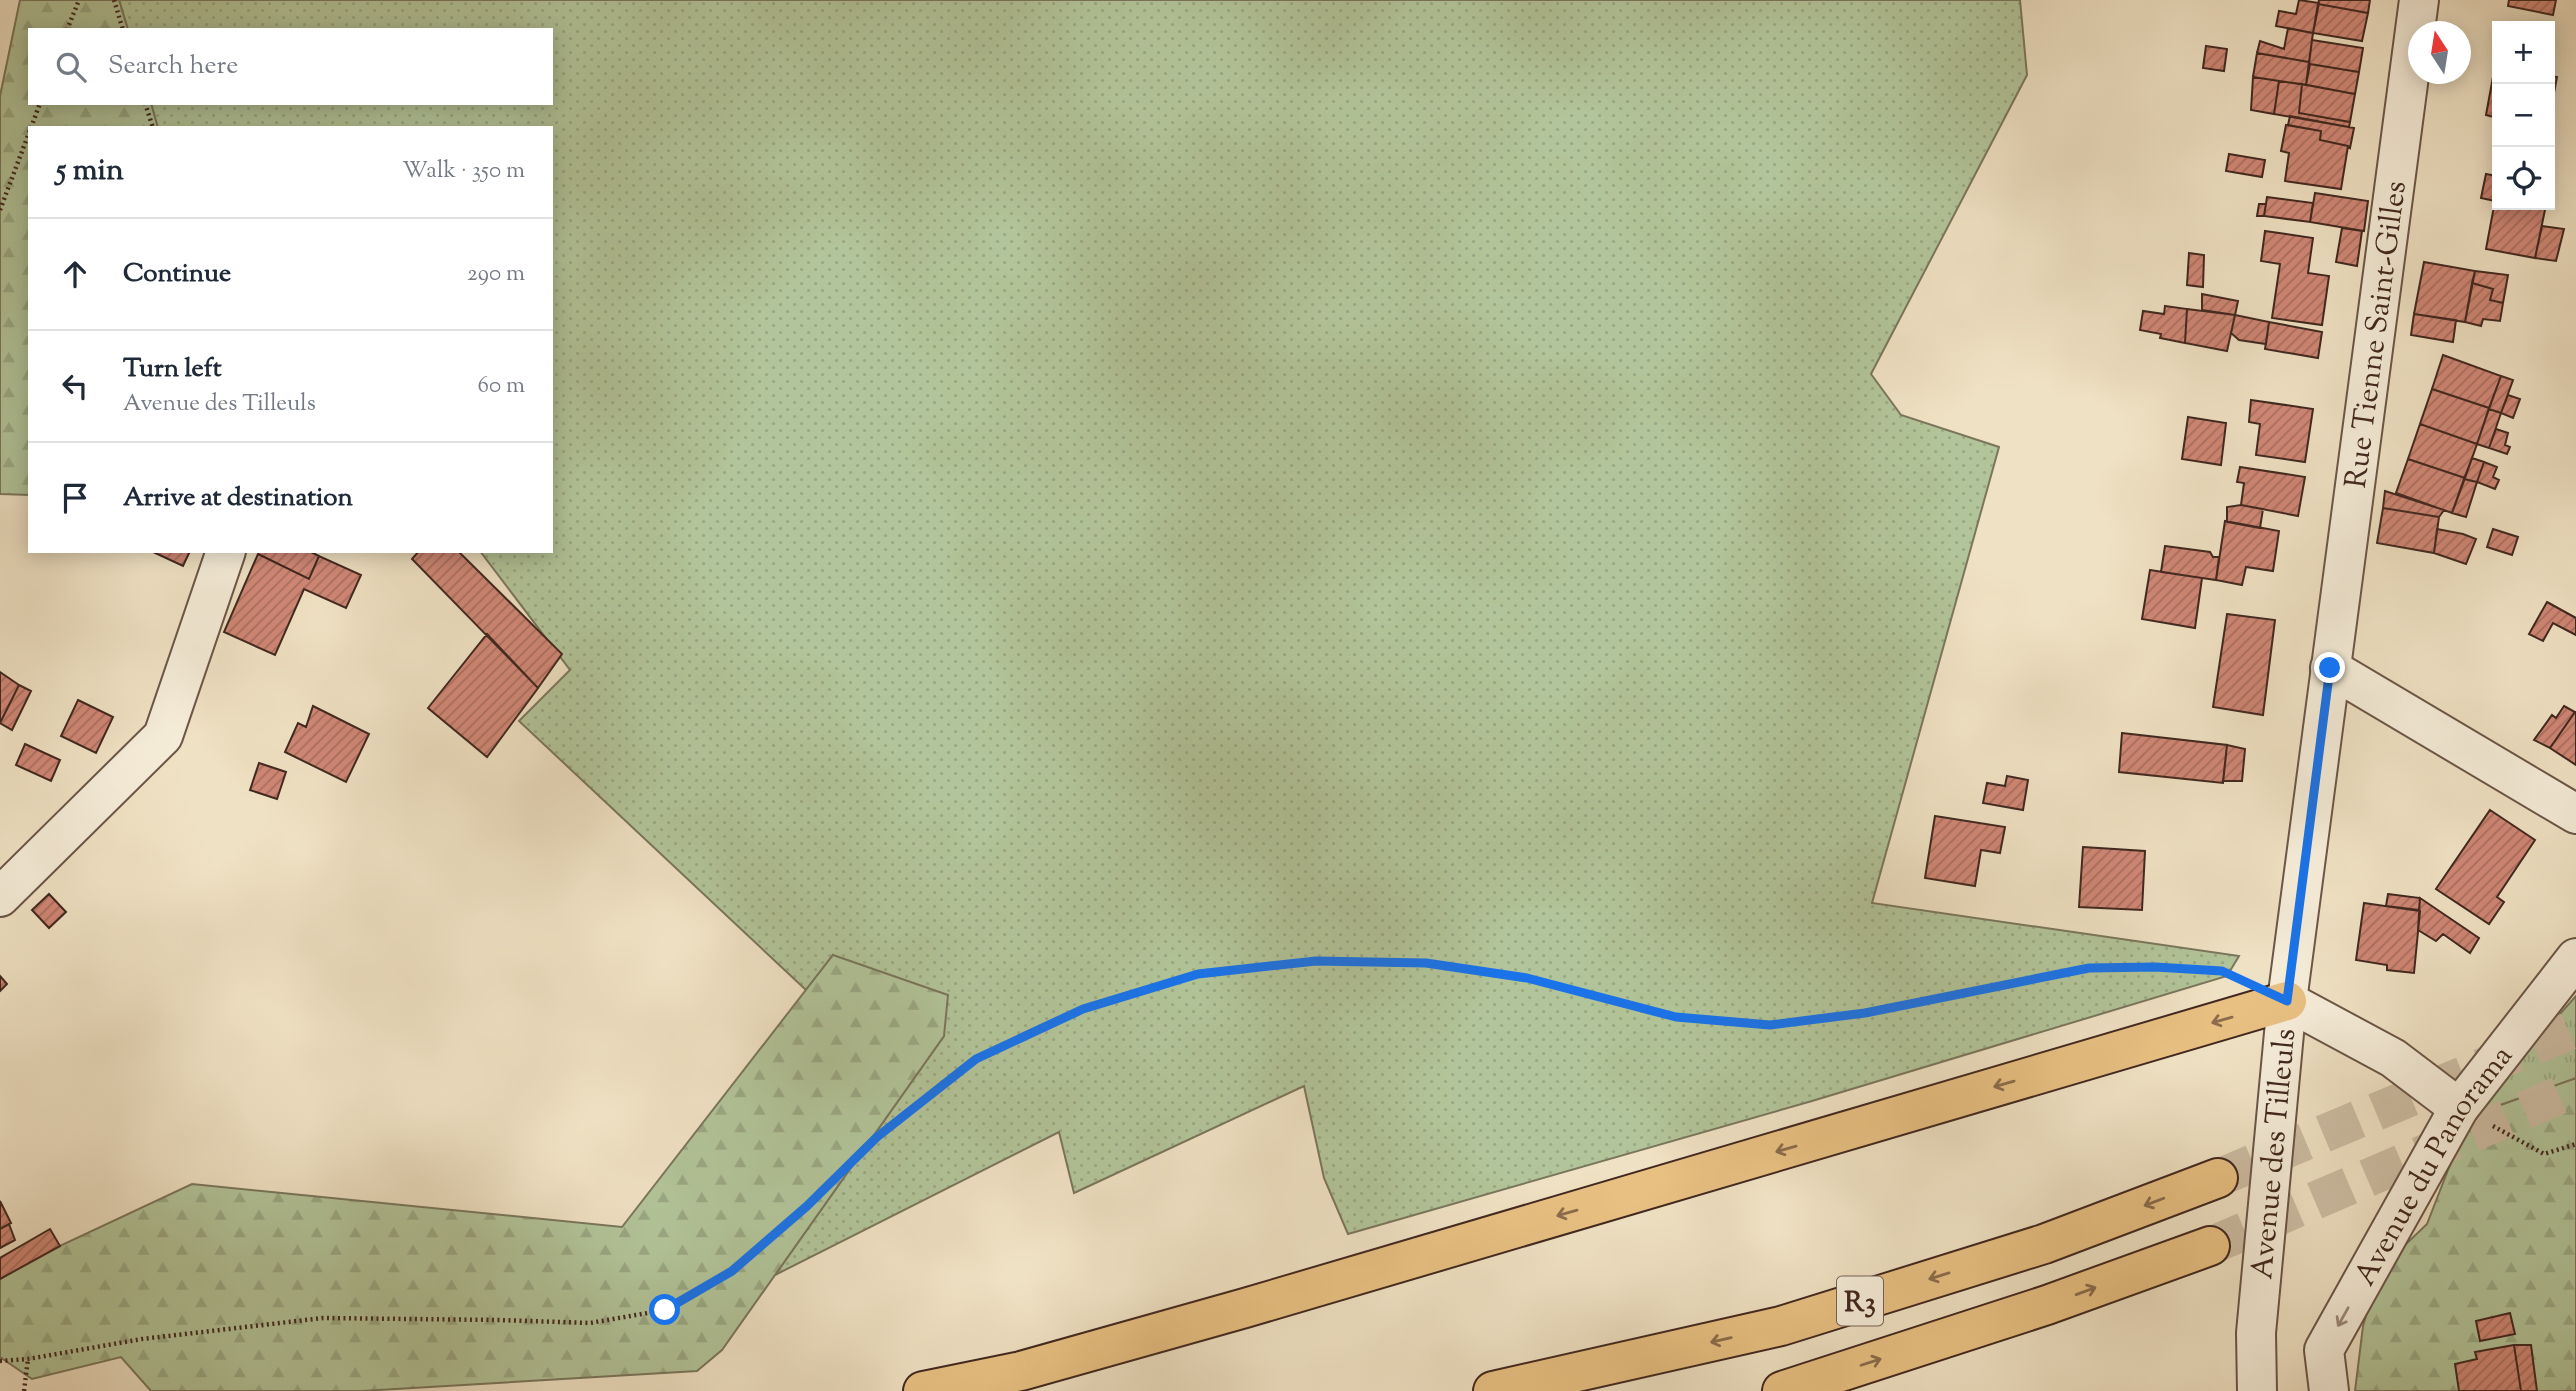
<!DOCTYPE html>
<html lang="en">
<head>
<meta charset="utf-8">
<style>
	:root { --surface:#fff; --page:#f6f6f7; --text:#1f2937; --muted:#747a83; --line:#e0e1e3 }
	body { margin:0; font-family:"Sorts Mill Goudy",serif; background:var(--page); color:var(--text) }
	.controls { position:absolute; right:21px; top:21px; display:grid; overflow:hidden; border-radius:0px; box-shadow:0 4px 18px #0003 }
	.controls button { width:63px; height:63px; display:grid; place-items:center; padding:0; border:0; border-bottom:2px solid var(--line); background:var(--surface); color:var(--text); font:35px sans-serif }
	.compass { position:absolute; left:2408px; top:21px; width:63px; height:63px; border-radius:50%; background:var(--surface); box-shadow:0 4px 18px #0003; rotate:348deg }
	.stop { position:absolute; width:21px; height:21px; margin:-16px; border:5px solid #1a73e8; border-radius:50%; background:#fff }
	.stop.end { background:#1a73e8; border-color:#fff; box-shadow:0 2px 7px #0008 }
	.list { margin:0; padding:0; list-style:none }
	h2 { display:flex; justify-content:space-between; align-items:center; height:91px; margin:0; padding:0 28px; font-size:30px }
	h2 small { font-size:23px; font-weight:400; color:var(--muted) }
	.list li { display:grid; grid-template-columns:46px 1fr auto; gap:21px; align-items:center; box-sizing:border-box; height:112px; padding:0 28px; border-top:2px solid var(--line) }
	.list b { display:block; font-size:26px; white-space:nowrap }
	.list p { margin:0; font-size:23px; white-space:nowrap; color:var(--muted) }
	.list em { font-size:23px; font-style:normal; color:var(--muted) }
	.icon { flex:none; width:38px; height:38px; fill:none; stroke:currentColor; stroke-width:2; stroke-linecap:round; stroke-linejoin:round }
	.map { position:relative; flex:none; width:2576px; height:1391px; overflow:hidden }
	.search { position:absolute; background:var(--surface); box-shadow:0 4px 18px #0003; left:28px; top:28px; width:525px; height:77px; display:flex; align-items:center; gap:18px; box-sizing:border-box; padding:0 24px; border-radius:0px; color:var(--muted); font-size:26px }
	.panel { position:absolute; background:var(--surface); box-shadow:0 4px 18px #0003; left:28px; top:126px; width:525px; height:427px; border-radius:0px }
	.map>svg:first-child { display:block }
	.grass { fill:url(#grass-dots); stroke:#7a765c; stroke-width:2 }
	.forest { fill:url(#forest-firs); stroke:#7a765c; stroke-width:2 }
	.park { fill:url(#park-tufts); stroke:#7a765c; stroke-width:2 }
	.building { fill:url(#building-hatch); stroke:#41281f; stroke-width:2 }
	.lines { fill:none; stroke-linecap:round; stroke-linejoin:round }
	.highway-tunnel { stroke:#ccbca2; stroke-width:38; stroke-dasharray:38 19; stroke-linecap:butt }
	.minor-casing { stroke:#6c5648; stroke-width:42 }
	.highway-casing { stroke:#41281f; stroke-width:42 }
	.path { stroke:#41281f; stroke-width:4.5; stroke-dasharray:2 3.5; stroke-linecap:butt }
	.minor { stroke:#f5ecd8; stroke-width:38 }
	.highway { stroke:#e8c082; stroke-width:38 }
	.oneway { stroke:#8c6c4c }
	.oneway2 { stroke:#9b8a7c }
	.route { stroke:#1a73e8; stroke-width:9 }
	.labels { text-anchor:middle; stroke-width:6; stroke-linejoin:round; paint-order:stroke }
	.shield { fill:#f5ecd8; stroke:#776356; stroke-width:2 }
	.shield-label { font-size:28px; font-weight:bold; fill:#41281f }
	.street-label { font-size:30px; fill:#41281f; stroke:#f5ecd8 }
</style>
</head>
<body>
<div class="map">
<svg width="2576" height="1391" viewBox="0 0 2576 1391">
	<defs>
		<pattern id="grass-dots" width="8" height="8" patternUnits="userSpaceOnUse" patternTransform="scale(1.75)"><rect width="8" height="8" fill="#b2c499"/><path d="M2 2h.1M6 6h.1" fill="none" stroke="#9aa883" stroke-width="1.8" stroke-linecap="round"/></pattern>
		<pattern id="forest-firs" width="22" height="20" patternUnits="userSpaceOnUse" patternTransform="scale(1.75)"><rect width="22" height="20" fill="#b2c499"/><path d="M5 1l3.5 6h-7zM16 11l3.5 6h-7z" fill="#9aa883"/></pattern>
		<pattern id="park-tufts" width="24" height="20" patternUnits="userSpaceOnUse" patternTransform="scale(1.75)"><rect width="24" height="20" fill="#b2c499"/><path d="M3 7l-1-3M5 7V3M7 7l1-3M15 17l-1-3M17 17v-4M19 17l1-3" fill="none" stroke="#9aa883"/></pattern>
		<pattern id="building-hatch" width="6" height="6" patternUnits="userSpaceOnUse" patternTransform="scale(1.75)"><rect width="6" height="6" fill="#d08776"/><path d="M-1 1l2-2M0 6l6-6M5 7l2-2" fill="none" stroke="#aa6e60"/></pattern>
	</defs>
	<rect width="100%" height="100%" fill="#efe1c3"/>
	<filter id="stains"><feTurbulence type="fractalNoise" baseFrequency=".00286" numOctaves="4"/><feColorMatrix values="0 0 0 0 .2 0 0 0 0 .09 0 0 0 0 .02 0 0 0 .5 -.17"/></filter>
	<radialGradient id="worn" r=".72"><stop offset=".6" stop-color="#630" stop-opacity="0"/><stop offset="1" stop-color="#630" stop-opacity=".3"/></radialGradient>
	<path class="grass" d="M119,0H2020L2027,75L1871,374L1901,415L1999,447L1872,903L2239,956L2227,976L1812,1101L1348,1234L1324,1178L1304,1086L1074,1193L1059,1132L775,1275L944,1036L833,955L806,990L519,721L570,670L480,551H551V128H156L149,103H551V30H128Z"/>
	<path class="forest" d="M20,0H119L128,30H30V103H151L158,128H30V495L0,494V96Z
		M833,955L948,995L944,1036L722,1350L697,1371L362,1391H151L121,1357L32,1379L0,1357V1274L192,1184L622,1227Z
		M2576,1078V1391H2355L2363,1326L2379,1270L2427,1224L2469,1116Z"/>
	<path class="park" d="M2576,996V1078L2469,1116Z"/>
	<path class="building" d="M2299,0L2319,3L2313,33L2276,26L2279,11L2296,14Z
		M2319,0H2370L2368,13L2318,4Z
		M2509,0H2556L2553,15L2508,6Z
		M2318,4L2368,13L2362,41L2313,33Z
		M2288,28L2313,33L2309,62L2257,53L2260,41L2284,49Z
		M2312,40L2363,48L2359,72L2309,64Z
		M2206,46L2227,49L2224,71L2203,68Z
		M2257,53L2309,62L2306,85L2253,77Z
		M2310,64L2359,72L2355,94L2306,85Z
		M2495,66H2497V118L2486,115Z
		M2550,76L2557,77L2550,114Z
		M2253,77L2279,81L2274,114L2251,110Z
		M2279,81L2302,84L2299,113L2350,122L2349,127L2274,114Z
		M2302,84L2355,94L2350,122L2299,113Z
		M2290,116L2354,128L2350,148L2348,146L2320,140L2321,131L2288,125Z
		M2286,125L2321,131L2320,140L2348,146L2341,189L2285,181L2289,153L2281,151Z
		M2229,154L2265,160L2262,177L2226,171Z
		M2486,174L2497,176V205H2546L2535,258L2486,249L2495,201L2481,198Z
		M2315,193L2368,201L2364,231L2310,222Z
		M2267,197L2313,203L2310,222L2264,216Z
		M2259,204H2266L2264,216H2257Z
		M2542,226L2564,229L2556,261L2535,258Z
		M2342,228L2362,231L2357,266L2336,262Z
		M2265,231L2313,238L2308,273L2329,276L2322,325L2272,318L2280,264L2261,261Z
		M2189,253L2204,255L2203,287L2187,285Z
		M2424,262L2475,271L2465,322L2414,314Z
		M2475,271L2508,275L2503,303L2490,300L2493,289L2472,283Z
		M2472,283L2493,289L2490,300L2503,303L2500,321L2483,319L2481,326L2465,322Z
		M2202,294L2238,301L2235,315L2202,310Z
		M2165,306L2187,309L2185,343L2160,338L2161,334L2140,330L2143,311L2164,314Z
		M2187,309L2235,315L2227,351L2185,343Z
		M2414,314L2456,320L2453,342L2411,335Z
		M2235,315L2269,322L2266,344L2239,340L2231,333Z
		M2269,322L2322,332L2318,358L2265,349Z
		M2443,355L2501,376L2489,408L2432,389Z
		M2501,376L2513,380L2501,413L2489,409Z
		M2432,389L2489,408L2477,444L2420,424Z
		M2508,395L2520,399L2513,418L2501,413Z
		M2251,400L2313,409L2305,462L2256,455L2260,424L2249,422Z
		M2489,409L2501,413L2489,448L2477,444Z
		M2188,417L2226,423L2221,465L2182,459Z
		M2420,424L2477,444L2465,478L2408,459Z
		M2496,429L2508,433L2505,445L2510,447L2507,454L2489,448Z
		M2472,458L2484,462L2477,482L2464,479Z
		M2408,459L2465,478L2452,513L2396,493Z
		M2484,462L2497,467L2493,477L2499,480L2495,489L2477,482Z
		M2240,467L2305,477L2298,516L2241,505L2244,483L2237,482Z
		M2464,479L2477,482L2466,517L2452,513Z
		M2385,491L2444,510L2439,517L2383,508Z
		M2241,505L2263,509L2260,528L2227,522V507Z
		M2383,508L2439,517L2434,553L2377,543Z
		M2225,521L2279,531L2273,571L2246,567L2242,585L2216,580Z
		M2437,529L2463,534L2476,539L2466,564L2434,553Z
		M2493,529L2518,537L2512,555L2487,547Z
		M2165,546L2210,552L2213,557H2219L2216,580L2161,572Z
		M151,551H190L183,566Z
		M260,551H309L319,556L309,579L258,554Z
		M419,551H458L562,654L538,688L412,559Z
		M258,554L309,579L319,556L361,575L346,608L304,589L275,655L224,632Z
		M2150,570L2202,578L2195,628L2142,619Z
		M2547,602L2576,618V635L2553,623L2543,641L2529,634Z
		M2227,614L2275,620L2263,715L2213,707Z
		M487,634L538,688L487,757L428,708Z
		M0,672L19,685L0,723Z
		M19,685L31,691L12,730L0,723Z
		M78,700L113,717L96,753L61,736Z
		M313,706L369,734L346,782L285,752L298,723L306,727Z
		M2564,706L2575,712L2550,748L2534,740L2552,715L2556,718Z
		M2575,712H2576V765L2550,748Z
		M2122,733L2227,745L2223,783L2119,772Z
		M25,744L60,760L51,781L16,765Z
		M2227,745L2245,749L2242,781H2223Z
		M259,763L286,772L277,799L250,790Z
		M2007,776L2028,780L2023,810L1983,803L1987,783L2005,786Z
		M2490,810L2535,840L2497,897L2504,902L2489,924L2436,889Z
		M1935,816L2005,827L2000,853L1981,850L1975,886L1925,878Z
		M2083,847L2145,851L2142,910L2079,907Z
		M49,894L66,912L49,928L32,910Z
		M2388,894L2420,898L2419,910L2386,906Z
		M2420,898L2479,938L2470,953L2443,934L2436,941L2418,930Z
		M2364,903L2420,911L2414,973L2387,970V965L2356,960Z
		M0,976L7,984L0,991Z
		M0,1201L11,1223L0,1229Z
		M9,1224L15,1240L0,1248V1229Z
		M50,1229L60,1246L0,1279V1258Z
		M2510,1313L2515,1334L2480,1341L2476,1321Z
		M2514,1345L2521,1391H2459L2455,1364L2477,1359L2475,1352Z
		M2514,1345H2531L2537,1391H2521Z"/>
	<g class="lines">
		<path class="highway-tunnel" d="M2218,1178L2576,1028
			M2210,1246L2576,1088"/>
		<defs>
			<g id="minor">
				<path d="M2330,668L2576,814"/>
				<path d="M0,897L163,736L226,551"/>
				<path d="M2287,1001L2393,1058L2459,1108"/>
				<path id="s1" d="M2257,1391L2256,1333L2287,1001L2419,0"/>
				<path id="s2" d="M2329,1391L2324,1350L2459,1108L2576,958"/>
			</g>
			<path id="highway" d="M923,1391L1021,1371L1245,1308L2287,1001
				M1493,1391L1781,1326L2044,1244L2218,1178
				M1782,1391L2047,1305L2210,1246"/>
		</defs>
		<use href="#minor" class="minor-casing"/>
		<use href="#highway" class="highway-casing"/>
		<path class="path" d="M114,0L123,30
			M67,30L79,0
			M145,103L153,128
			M31,128L40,103
			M0,210L30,130
			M2493,1126L2544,1154L2576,1144
			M0,1361L28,1359L142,1339L323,1318L499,1320L590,1323L665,1310L732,1271L807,1206L877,1137L976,1059L1083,1009L1198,974L1316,961L1426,963L1527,978L1676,1017L1770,1025L1865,1012L2089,968L2155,966L2222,971L2232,976
			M24,1391L28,1359"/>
		<use href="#minor" class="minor"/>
		<use href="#highway" class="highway"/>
	</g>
	<defs><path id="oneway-shaft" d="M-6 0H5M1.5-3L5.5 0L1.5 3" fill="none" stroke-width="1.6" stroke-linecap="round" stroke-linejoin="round" transform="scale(1.75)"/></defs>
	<g class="oneway">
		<use href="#oneway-shaft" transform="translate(2222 1020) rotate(164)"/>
		<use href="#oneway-shaft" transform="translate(2004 1084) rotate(164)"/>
		<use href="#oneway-shaft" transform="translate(1786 1149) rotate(164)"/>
		<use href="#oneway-shaft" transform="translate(2154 1202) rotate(159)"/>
		<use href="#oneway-shaft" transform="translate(1567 1213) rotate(164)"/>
		<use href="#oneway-shaft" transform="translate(1939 1276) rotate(163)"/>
		<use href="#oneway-shaft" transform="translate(2086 1291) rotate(-20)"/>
		<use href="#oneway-shaft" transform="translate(1721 1340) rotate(167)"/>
		<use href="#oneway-shaft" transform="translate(1871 1362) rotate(-18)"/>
	</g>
	<use class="oneway2" href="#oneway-shaft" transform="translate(2343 1317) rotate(119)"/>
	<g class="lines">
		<path class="route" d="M665,1310L732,1271L807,1206L877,1137L976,1059L1083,1009L1198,974L1316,961L1426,963L1527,978L1676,1017L1770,1025L1865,1013L2089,968L2155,967L2222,971L2287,1001L2330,668"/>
	</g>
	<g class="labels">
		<rect class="shield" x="1837" y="1276.5" width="46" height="49" rx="5"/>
		<g class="shield-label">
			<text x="1860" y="1311">R3</text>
		</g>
		<g class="street-label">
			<text dy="10" stroke="none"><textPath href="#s1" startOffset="1064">Rue Tienne Saint-Gilles</textPath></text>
			<text dy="10" stroke="none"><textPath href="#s1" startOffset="238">Avenue des Tilleuls</textPath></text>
			<text dy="10" stroke="none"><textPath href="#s2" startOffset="256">Avenue du Panorama</textPath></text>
		</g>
	</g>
	<rect width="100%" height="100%" filter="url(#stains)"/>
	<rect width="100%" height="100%" fill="url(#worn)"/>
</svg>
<div class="controls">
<button>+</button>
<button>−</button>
<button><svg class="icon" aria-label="locate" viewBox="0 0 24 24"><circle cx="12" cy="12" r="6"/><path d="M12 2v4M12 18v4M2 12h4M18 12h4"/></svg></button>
</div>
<svg class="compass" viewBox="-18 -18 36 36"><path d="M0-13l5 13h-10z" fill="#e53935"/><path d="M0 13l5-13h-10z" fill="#747a83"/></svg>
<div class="stop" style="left:665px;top:1310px"></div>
<div class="stop end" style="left:2330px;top:668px"></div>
<div class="search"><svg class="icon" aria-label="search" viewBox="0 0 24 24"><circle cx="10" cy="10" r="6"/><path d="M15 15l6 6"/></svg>Search here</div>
<section class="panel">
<h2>5 min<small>Walk · 350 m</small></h2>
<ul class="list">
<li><svg class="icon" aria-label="ahead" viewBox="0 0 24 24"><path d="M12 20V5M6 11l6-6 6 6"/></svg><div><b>Continue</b></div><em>290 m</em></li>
<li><svg class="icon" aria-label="left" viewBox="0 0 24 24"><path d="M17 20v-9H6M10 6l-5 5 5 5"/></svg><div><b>Turn left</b><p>Avenue des Tilleuls</p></div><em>60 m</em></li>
<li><svg class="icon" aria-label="arrive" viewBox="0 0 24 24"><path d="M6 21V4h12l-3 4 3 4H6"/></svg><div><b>Arrive at destination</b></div></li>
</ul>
</section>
</div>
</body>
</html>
